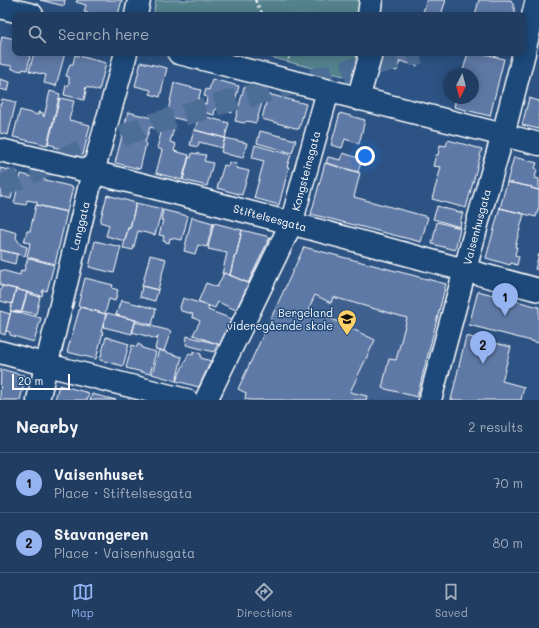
<!DOCTYPE html>
<html lang="en">
<head>
<meta charset="utf-8">
<style>
	:root { --surface:#213e62; --page:#294568; --text:#f1f3f6; --muted:#a2aebe; --line:#3e5777; --accent:#95b2f1 }
	body { margin:0; font-family:Mali,sans-serif; background:var(--page); color:var(--text) }
	.compass { position:absolute; left:443px; top:68px; width:36px; height:36px; border-radius:50%; background:var(--surface); box-shadow:0 2px 10px #0003; rotate:186deg }
	.scale { position:absolute; left:12px; bottom:10px; width:58px; box-sizing:border-box; padding-left:4px; border:2px solid #fff; border-top:0; font-size:11px; line-height:14px; white-space:nowrap; color:#fff; -webkit-text-stroke:3px #1f4a7a; paint-order:stroke }
	.you { position:absolute; left:365px; top:156px; width:14px; height:14px; margin:-10px; border:3px solid #fff; border-radius:50%; background:#1a73e8; box-shadow:0 0 0 6px #1a73e833 }
	.badge { display:grid; place-items:center; width:26px; height:26px; border-radius:50%; background:var(--accent); color:#111; font-size:13px; font-weight:700 }
	.pin { position:absolute; translate:-50% -33px; filter:drop-shadow(0 1px 2px #0008) }
	.pin::after { content:''; position:absolute; top:21px; width:14px; height:12px; background:inherit; clip-path:polygon(0 0,100% 0,50% 100%) }
	.list { margin:0; padding:0; list-style:none }
	h2 { display:flex; justify-content:space-between; align-items:center; height:52px; margin:0; padding:0 16px; font-size:17px }
	h2 small { font-size:13px; font-weight:400; color:var(--muted) }
	.list li { display:grid; grid-template-columns:26px 1fr auto; gap:12px; align-items:center; box-sizing:border-box; height:60px; padding:0 16px; border-top:1px solid var(--line) }
	.list b { display:block; font-size:15px; white-space:nowrap }
	.list p { margin:0; font-size:13px; white-space:nowrap; color:var(--muted) }
	.list em { font-size:13px; font-style:normal; color:var(--muted) }
	.icon { flex:none; width:22px; height:22px; fill:none; stroke:currentColor; stroke-width:2; stroke-linecap:round; stroke-linejoin:round }
	.map { position:relative; flex:none; width:539px; height:400px; overflow:hidden }
	.search { position:absolute; background:var(--surface); box-shadow:0 2px 10px #0003; left:12px; right:12px; top:12px; height:44px; display:flex; align-items:center; gap:10px; box-sizing:border-box; padding:0 14px; border-radius:8px; color:var(--muted); font-size:15px }
	.sheet { height:172px; background:var(--surface) }
	nav { display:flex; justify-content:space-around; align-items:center; box-sizing:border-box; height:56px; border-top:1px solid var(--line); background:var(--surface); font-size:11px; color:var(--muted) }
	nav a { display:grid; justify-items:center; gap:2px }
	nav .on { color:var(--accent) }
	.map>svg:first-child { display:block }
	.built { fill:#3f6190 }
	.green { fill:#52828c; stroke:#a8c0c6 }
	.building { fill:#5f79a6; stroke:#fff }
	.lines { fill:none; stroke-linecap:round; stroke-linejoin:round }
	.major-tunnel { stroke:#4c6d96; stroke-width:22; stroke-dasharray:22 11; stroke-linecap:butt }
	.minor-casing { stroke:#fff; stroke-width:25 }
	.path { stroke:#fff; stroke-width:2.5; stroke-dasharray:3 3; stroke-linecap:butt }
	.minor { stroke:#1f4a7a; stroke-width:22 }
	.labels { text-anchor:middle; stroke-width:3; stroke-linejoin:round; paint-order:stroke }
	.street-label { font-size:11px; fill:#fff; stroke:#1f4a7a }
	.poi-label { font-size:11px; fill:#fff; stroke:#1f4a7a; text-anchor:end }
</style>
</head>
<body>
<div class="map">
<svg width="539" height="400" viewBox="0 0 539 400">
	<rect width="100%" height="100%" fill="#2c5383"/>
	<filter id="ink" filterUnits="userSpaceOnUse"><feTurbulence type="fractalNoise" baseFrequency=".025" numOctaves="2"/><feDisplacementMap in="SourceGraphic" scale="8" xChannelSelector="R" yChannelSelector="G"/><feConvolveMatrix kernelMatrix="1 2 1 2 8 2 1 2 1" color-interpolation-filters="sRGB"/></filter>
	<g filter="url(#ink)">
		<path class="built" d="M304,247L446,284L416,400H250L245,399L246,393L238,389Z"/>
		<path class="green" d="M156,0H362L363,15H155L154,10Z
			M254,53H361L359,80Z"/>
		<path class="building" d="M40,0H65L64,6Z
			M77,0H122L118,15H98L84,12L86,5L76,2Z
			M427,0H446L441,15H422Z
			M479,0H511L513,4L515,11L514,15H475Z
			M2,36L15,39V53H29V56L30,57L27,70L23,69L22,71L12,69V66L0,64V46Z
			M34,53H65L56,86L44,83L46,75L29,71Z
			M383,53H421L417,66L400,61L397,71L379,66Z
			M468,53H481L504,59L490,116L454,107L456,98H473V74H462Z
			M75,55L106,63L99,91L86,87L85,90L86,91L84,100L64,95L66,85L68,86L69,83V77L66,76L70,64H73Z
			M141,62L167,68L160,97L150,94L151,90L135,86Z
			M0,79L10,82L8,91L0,89Z
			M212,79L239,86L232,113L215,109L214,115L199,111L202,103L206,104L207,97L204,96L206,89L209,90Z
			M174,83L201,90L194,115L188,114L187,121L167,116Z
			M244,87L265,93L256,123L247,121L244,123L235,121Z
			M50,91L60,94L47,145L13,137L20,110L38,115V112L43,113V116L44,117Z
			M268,94L306,104L299,129L262,119Z
			M60,98L74,101L69,120L90,125L83,155L54,147L55,146L48,144Z
			M529,98L539,101V129L522,125Z
			M2,99L16,102L8,135L0,133V104H1Z
			M128,112L164,121L161,130L150,127L145,143L146,144L140,169L115,163Z
			M340,113L365,120L359,144L345,139L342,148L331,145Z
			M199,115L229,123L225,138L195,130Z
			M164,122L175,125L170,142L176,144L174,151L189,155L182,180L156,173L162,150L157,148Z
			M194,130L225,138L222,148L199,142L198,147L190,145Z
			M260,131L296,140L292,153L257,143Z
			M225,138L247,143L243,158L230,155L221,152Z
			M448,140L482,149L466,208L432,199L441,167L433,166L436,155H438L440,145L446,146Z
			M255,145L291,155L287,167H289L279,205L254,198L264,161L252,158Z
			M192,153L206,155L204,161L213,163L207,186L183,180L189,157L191,158Z
			M343,153L362,159L358,172L326,163L328,157L341,160Z
			M514,157L537,163L535,168L537,169L535,178L539,179V190L531,188L532,187L507,182Z
			M229,162L237,164L236,168L249,171L242,195L217,188L224,165L228,166Z
			M325,163L360,173L354,197L428,217L421,242L311,214Z
			M0,168L18,172L11,199L0,196Z
			M21,174L73,187L67,212L37,205V202L27,200L26,205L14,203Z
			M507,182L532,187L531,188L539,190V207L536,217L500,208Z
			M107,195L136,203L130,228H128L125,241L106,236L109,225L100,222Z
			M136,203L162,209L155,235L138,231L133,250L123,248L128,228H130Z
			M36,205L67,212L55,264L27,257L30,243L24,242L27,231H30Z
			M437,206L447,209L463,213L460,222H461L460,227L433,219L436,210Z
			M500,207V208L524,214L515,247H517L515,255L519,257L517,265L511,263L510,265L486,258Z
			M163,210L188,216L182,240L170,238L169,243L163,241L164,236L159,235L163,220H161Z
			M192,217L213,223L207,247L198,245L195,254L184,251Z
			M437,222L460,228L455,250L432,244Z
			M214,223L242,230L236,256L235,255L230,275L224,273L223,274H222L227,253L208,249L209,247H208Z
			M0,228L17,233L16,238L21,245L27,247L25,256L0,250Z
			M242,230L270,237L248,283L230,275L235,255L236,256Z
			M95,241L121,247L114,273L89,267Z
			M304,247L446,284L417,397L382,388L389,359L396,360L407,318L333,297L331,303L315,295L309,308L375,340L350,392L367,396L366,400H250L245,399L246,393L238,389Z
			M0,250L17,254L15,264L0,260Z
			M539,254V270L535,269Z
			M150,255L166,259L158,290L142,286Z
			M28,258L54,265L47,291L43,290L42,296L0,285V274L1,270L20,275L21,270L24,271Z
			M224,273L249,283L236,310L218,302L215,308L198,302L206,283L217,287Z
			M85,278L113,285L112,288L118,290L115,301L109,299L105,314L78,306Z
			M2,286L16,289L12,304L0,301V292Z
			M142,286L158,290L155,301L140,297Z
			M16,289L27,292L21,313L10,311Z
			M478,291L539,307V343L469,325Z
			M27,293L40,297L36,314L22,311Z
			M183,298L209,306L208,310L232,319L220,345L193,335L200,321L192,317L193,314L181,311L180,307Z
			M121,300L156,309L152,325L116,315Z
			M80,307L106,314L101,332H103L96,359L67,352Z
			M0,311L10,314L5,335L0,333Z
			M11,311L16,312V311L41,318L34,342L10,335V332L6,331Z
			M107,313L136,320L132,334L103,327Z
			M135,322L171,331L164,351L155,349L158,336L157,339L132,332Z
			M187,336L218,344L214,352L186,345Z
			M466,336L511,347L502,381L524,387L521,400H451Z
			M106,337L129,344L123,366L100,360Z
			M138,344L142,346V348L156,352L150,374L126,368L132,345L137,347Z
			M159,350L182,357L176,381L152,374Z
			M193,351L201,354V358L211,361L199,387L176,381L189,353L193,355Z
			M1,369L26,376L20,400H0Z
			M59,385L89,393L87,400H55Z
			M92,394L116,400H90Z"/>
		<g class="lines">
			<path class="major-tunnel" d="M0,187L71,155L153,124L237,99L350,70L420,53"/>
			<defs>
				<path id="minor" d="M0,7L32,15
					M136,15L139,0
					M369,15L371,0
					M524,51L537,0
					M179,53L539,144
					M358,99L370,57L368,53
					M0,150C181,192 360,242 539,290
					M0,352L47,365L186,400
					M38,400L93,172L126,53
					M206,400L291,224L328,91
					M430,400L481,210L503,135L524,53"/>
			</defs>
			<use href="#minor" class="minor-casing"/>
			<path class="path" d="M255,0L263,15
				M285,53L289,59"/>
			<use href="#minor" class="minor"/>
		</g>
	</g>
	<defs>
		<symbol id="school-pin" viewBox="-11 -11 22 30"><path d="M0 17L-7.5 6A9.5 9.5 0 1 1 7.5 6Z" fill="#ffd166" stroke="#1f4a7a"/><path d="M0-5L7-2L0 1L-7-2ZM-4 1L0 2.5L4 1V4Q0 6-4 4Z" fill="#111"/></symbol>
	</defs>
	<g fill-rule="evenodd">
		<use href="#school-pin" x="336" y="308" width="22" height="30"/>
	</g>
	<g class="labels">
		<g class="street-label">
			<text transform="translate(306 171) rotate(-75)" y="4">Kongsteinsgata</text>
			<text transform="translate(270 218) rotate(15)" y="4">Stiftelsesgata</text>
			<text transform="translate(80 226) rotate(-76)" y="4">Langgata</text>
			<text transform="translate(477 227) rotate(-75)" y="4">Vaisenhusgata</text>
		</g>
		<g class="poi-label">
			<text x="333" y="317">Bergeland<tspan x="333" dy="13">videregående skole</tspan></text>
		</g>
	</g>
</svg>
<svg class="compass" viewBox="-18 -18 36 36"><path d="M0-13l5 13h-10z" fill="#e53935"/><path d="M0 13l5-13h-10z" fill="#a2aebe"/></svg>
<div class="scale">20 m</div>
<div class="you"></div>
<div class="pin badge" style="left:505px;top:316px">1</div>
<div class="pin badge" style="left:483px;top:364px">2</div>
<div class="search"><svg class="icon" aria-label="search" viewBox="0 0 24 24"><circle cx="10" cy="10" r="6"/><path d="M15 15l6 6"/></svg>Search here</div>
</div>
<section class="sheet">
<h2>Nearby<small>2 results</small></h2>
<ul class="list">
<li><span class="badge">1</span><div><b>Vaisenhuset</b><p>Place · Stiftelsesgata</p></div><em>70 m</em></li>
<li><span class="badge">2</span><div><b>Stavangeren</b><p>Place · Vaisenhusgata</p></div><em>80 m</em></li>
</ul>
</section>
<nav>
<a class="on"><svg class="icon" aria-label="map" viewBox="0 0 24 24"><path d="M3 6l6-2 6 2 6-2v14l-6 2-6-2-6 2zM9 4v14M15 6v14"/></svg>Map</a>
<a><svg class="icon" aria-label="directions" viewBox="0 0 24 24"><path d="M12 3l9 9-9 9-9-9zM9 14v-3h6M13 9l2 2-2 2"/></svg>Directions</a>
<a><svg class="icon" aria-label="saved" viewBox="0 0 24 24"><path d="M7 4h10v16l-5-4-5 4z"/></svg>Saved</a>
</nav>
</body>
</html>
